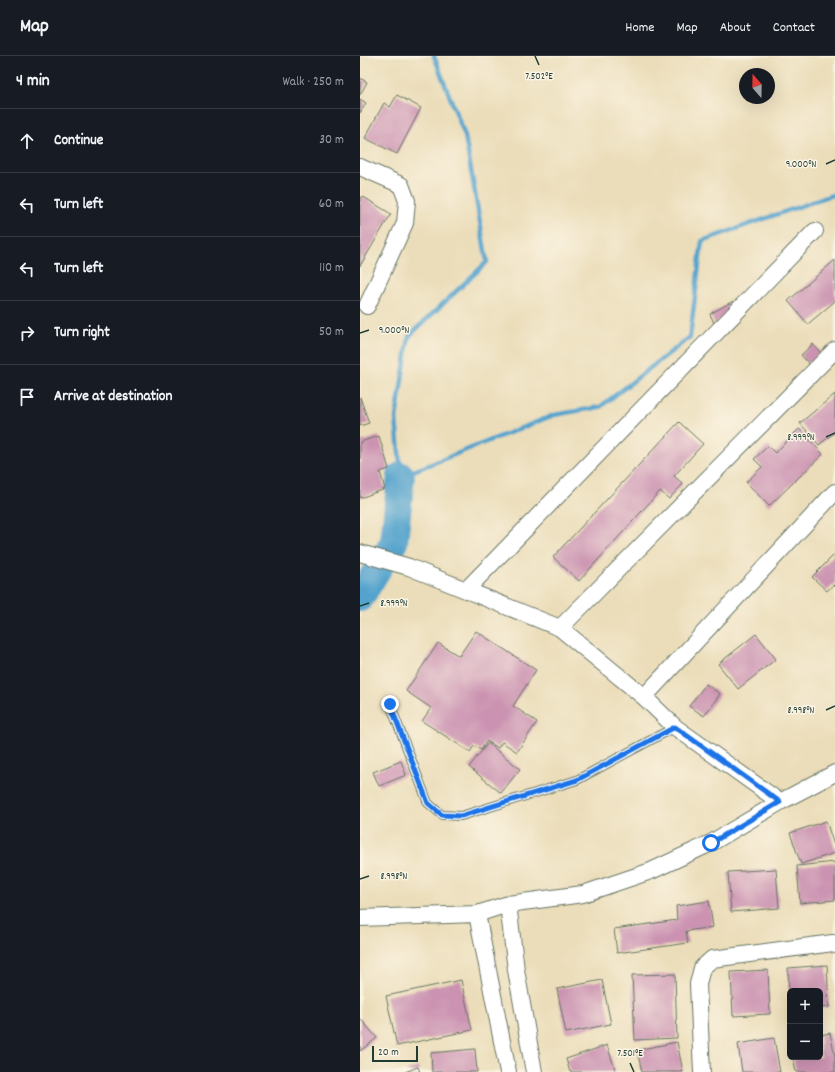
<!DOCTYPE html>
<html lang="en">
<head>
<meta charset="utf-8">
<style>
	:root { --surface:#171b24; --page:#20242c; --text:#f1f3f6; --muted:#9ea1a6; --line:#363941 }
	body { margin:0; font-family:Dekko,sans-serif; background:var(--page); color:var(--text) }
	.controls { position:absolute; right:12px; bottom:12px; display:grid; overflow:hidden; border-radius:6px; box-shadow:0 4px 16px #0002 }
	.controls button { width:36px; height:36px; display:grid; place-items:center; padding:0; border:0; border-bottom:1px solid var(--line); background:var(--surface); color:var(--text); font:20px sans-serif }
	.compass { position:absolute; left:379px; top:12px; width:36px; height:36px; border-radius:50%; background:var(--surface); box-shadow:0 4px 16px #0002; rotate:340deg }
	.scale { position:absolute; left:12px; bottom:10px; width:46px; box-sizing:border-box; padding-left:4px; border:2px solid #1f3d34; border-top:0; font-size:11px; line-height:14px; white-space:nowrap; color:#1f3d34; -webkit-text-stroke:3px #fcf5e5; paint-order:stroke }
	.stop { position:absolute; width:12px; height:12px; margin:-9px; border:3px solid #1a73e8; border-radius:50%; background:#fff }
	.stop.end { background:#1a73e8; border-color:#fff; box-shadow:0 1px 4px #0008 }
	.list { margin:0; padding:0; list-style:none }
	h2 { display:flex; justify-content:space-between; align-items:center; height:52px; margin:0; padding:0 16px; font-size:17px }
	h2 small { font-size:13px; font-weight:400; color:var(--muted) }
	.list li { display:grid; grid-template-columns:26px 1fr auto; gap:12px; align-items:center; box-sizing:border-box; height:64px; padding:0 16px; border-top:1px solid var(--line) }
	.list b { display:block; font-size:15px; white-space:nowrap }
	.list em { font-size:13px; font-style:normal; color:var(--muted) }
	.icon { flex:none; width:22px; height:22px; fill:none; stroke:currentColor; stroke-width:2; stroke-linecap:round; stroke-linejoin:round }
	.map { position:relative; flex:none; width:475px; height:1016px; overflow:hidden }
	header { display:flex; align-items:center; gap:24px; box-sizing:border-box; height:56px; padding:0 20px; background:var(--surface); border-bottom:1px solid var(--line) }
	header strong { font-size:19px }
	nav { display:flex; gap:22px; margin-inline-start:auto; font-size:14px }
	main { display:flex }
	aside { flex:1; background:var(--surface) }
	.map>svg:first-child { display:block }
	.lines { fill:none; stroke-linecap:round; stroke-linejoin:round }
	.stream { stroke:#52a3cd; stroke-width:4.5 }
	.river { stroke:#52a3cd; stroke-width:28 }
	.building { fill:#cb93b1 }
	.service-casing { stroke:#667563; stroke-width:10 }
	.minor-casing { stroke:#667563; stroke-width:18 }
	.service { stroke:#fff; stroke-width:8 }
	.minor { stroke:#fff; stroke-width:16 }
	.route { stroke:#1a73e8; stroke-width:5 }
	.ticks { fill:none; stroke:#1f3d34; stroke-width:1.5 }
	.ticks-label { font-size:10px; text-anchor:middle; fill:#1f3d34; stroke:#fcf5e5; stroke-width:3; stroke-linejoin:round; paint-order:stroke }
</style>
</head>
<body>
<header>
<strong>Map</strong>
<nav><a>Home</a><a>Map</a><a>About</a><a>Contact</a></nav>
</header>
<main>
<aside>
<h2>4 min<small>Walk · 250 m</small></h2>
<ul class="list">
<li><svg class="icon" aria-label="ahead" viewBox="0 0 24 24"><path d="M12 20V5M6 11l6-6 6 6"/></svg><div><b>Continue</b></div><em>30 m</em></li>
<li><svg class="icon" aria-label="left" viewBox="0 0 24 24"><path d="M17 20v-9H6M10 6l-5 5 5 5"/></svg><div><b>Turn left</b></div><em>60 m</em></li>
<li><svg class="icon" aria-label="left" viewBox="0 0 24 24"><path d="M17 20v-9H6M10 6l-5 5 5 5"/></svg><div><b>Turn left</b></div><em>110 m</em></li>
<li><svg class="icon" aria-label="right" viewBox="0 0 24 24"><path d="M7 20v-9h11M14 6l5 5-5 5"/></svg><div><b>Turn right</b></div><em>50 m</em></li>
<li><svg class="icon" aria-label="arrive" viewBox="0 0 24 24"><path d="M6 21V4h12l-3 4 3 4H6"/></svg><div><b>Arrive at destination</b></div></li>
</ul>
</aside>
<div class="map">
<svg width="475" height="1016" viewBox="0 0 475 1016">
	<rect width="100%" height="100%" fill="#fcf5e5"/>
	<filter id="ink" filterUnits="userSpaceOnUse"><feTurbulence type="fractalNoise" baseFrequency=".025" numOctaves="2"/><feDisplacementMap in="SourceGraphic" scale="8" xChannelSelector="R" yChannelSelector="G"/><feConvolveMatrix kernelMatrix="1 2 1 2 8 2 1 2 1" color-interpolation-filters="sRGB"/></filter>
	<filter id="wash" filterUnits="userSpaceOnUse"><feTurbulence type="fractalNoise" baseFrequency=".012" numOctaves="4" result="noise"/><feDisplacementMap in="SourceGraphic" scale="16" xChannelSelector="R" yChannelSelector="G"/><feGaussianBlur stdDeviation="0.9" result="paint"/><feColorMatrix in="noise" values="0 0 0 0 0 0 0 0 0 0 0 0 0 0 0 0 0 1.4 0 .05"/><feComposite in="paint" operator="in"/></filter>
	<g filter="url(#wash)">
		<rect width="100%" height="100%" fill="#ebddb9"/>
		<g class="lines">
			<path class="stream" d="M74,0L105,80L127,206L49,280L36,362L41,420L194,359L240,351L330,281L342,185L475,138"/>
			<path class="river" d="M0,542L34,486L41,420"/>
		</g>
		<g id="blocks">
			<path class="building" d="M0,22L7,26L0,39Z
				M37,39L61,52L37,98L5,82L24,47L30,51Z
				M0,43L6,47L0,57Z
				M2,140L31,158L0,210V142Z
				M475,204V245L448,268L428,245Z
				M373,245L378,254L354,267L350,258Z
				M453,288L461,297L449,308L441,299Z
				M475,338V376L459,389L440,367Z
				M0,341L9,367L0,370Z
				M319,366L343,388L314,420L323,428L309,443L300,435L219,525L193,501Z
				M439,373L463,398L409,450L386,426L402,411L394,403L408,390L415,397Z
				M19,380L29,413L20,416L25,433L0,442V386Z
				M475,498V531L473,529L467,535L452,521Z
				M116,575L176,614L153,650L177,666L157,696L142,686L138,692L127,685L121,694L114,690L110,696L62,665L71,652L46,635L78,587L99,600Z
				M396,578L416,603L378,633L358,608Z
				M346,628L360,638L344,660L329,650Z
				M128,687L160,713L141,737L109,711Z
				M41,705L46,719L19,730L13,716Z
				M466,765L475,792V797L441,808L430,777Z
				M475,806V844L440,847L437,810Z
				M416,813L419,852L371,856L368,816Z
				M349,845L353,871L326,875L328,887L257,897L254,873L317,864L316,850Z
				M467,909L469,951L460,952V935H429L428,912Z
				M408,914L410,958L373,960L371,916Z
				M315,918L317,982L275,984L272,919Z
				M101,924L112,974L37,990L26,940Z
				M242,924L251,968L206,977L197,933Z
				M0,962L17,982L0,995Z
				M470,977L475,1000V1016H436L433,1001H460V979Z
				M414,982L420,1016H382L378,988Z
				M317,986L323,1016H282L277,994Z
				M247,989L256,1016H210L206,1003Z
				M115,993L117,1016H72L71,997Z
				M58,1011L60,1016H45Z"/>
		</g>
	</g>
	<g filter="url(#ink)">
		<use href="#blocks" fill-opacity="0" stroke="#667563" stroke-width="1"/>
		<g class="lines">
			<defs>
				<path id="service" d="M30,648L68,747L82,759L101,760L217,724L315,671"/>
				<path id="minor" d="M0,111L41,129L47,145L45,167L7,250
					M0,497L49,511L200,572L284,641L315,671L420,746
					M107,533L455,175
					M200,572L475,294
					M284,641L475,436
					M148,848L156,914L174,1016
					M117,858L148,1016
					M0,862L117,858L148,848L223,838L291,815L351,787L420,746L475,717
					M342,1016L338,928L342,912L352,903L473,887L475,889"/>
			</defs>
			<use href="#service" class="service-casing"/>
			<use href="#minor" class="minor-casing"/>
			<use href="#service" class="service"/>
			<use href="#minor" class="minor"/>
		</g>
	</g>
	<g class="lines" filter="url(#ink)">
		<path class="route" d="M30,648L68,747L82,759L101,760L217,724L315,671L420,746L351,787"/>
	</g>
	<path class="ticks" d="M175,0L179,9M466,108L475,104M0,277L9,274M466,381L475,377M0,550L9,547M466,654L475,650M0,823L9,820M270,1007L274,1016"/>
	<g class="ticks-label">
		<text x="179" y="23">7.502°E</text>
		<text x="441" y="111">9.000°N</text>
		<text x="34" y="277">9.000°N</text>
		<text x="441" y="384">8.999°N</text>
		<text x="34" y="550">8.999°N</text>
		<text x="441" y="657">8.998°N</text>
		<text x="34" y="823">8.998°N</text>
		<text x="270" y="1000">7.501°E</text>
	</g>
</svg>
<div class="controls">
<button>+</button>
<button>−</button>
</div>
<svg class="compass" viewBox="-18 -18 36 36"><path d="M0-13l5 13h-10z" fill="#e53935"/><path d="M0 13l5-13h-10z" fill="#9ea1a6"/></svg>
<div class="scale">20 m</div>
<div class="stop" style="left:351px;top:787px"></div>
<div class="stop end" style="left:30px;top:648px"></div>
</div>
</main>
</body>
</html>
